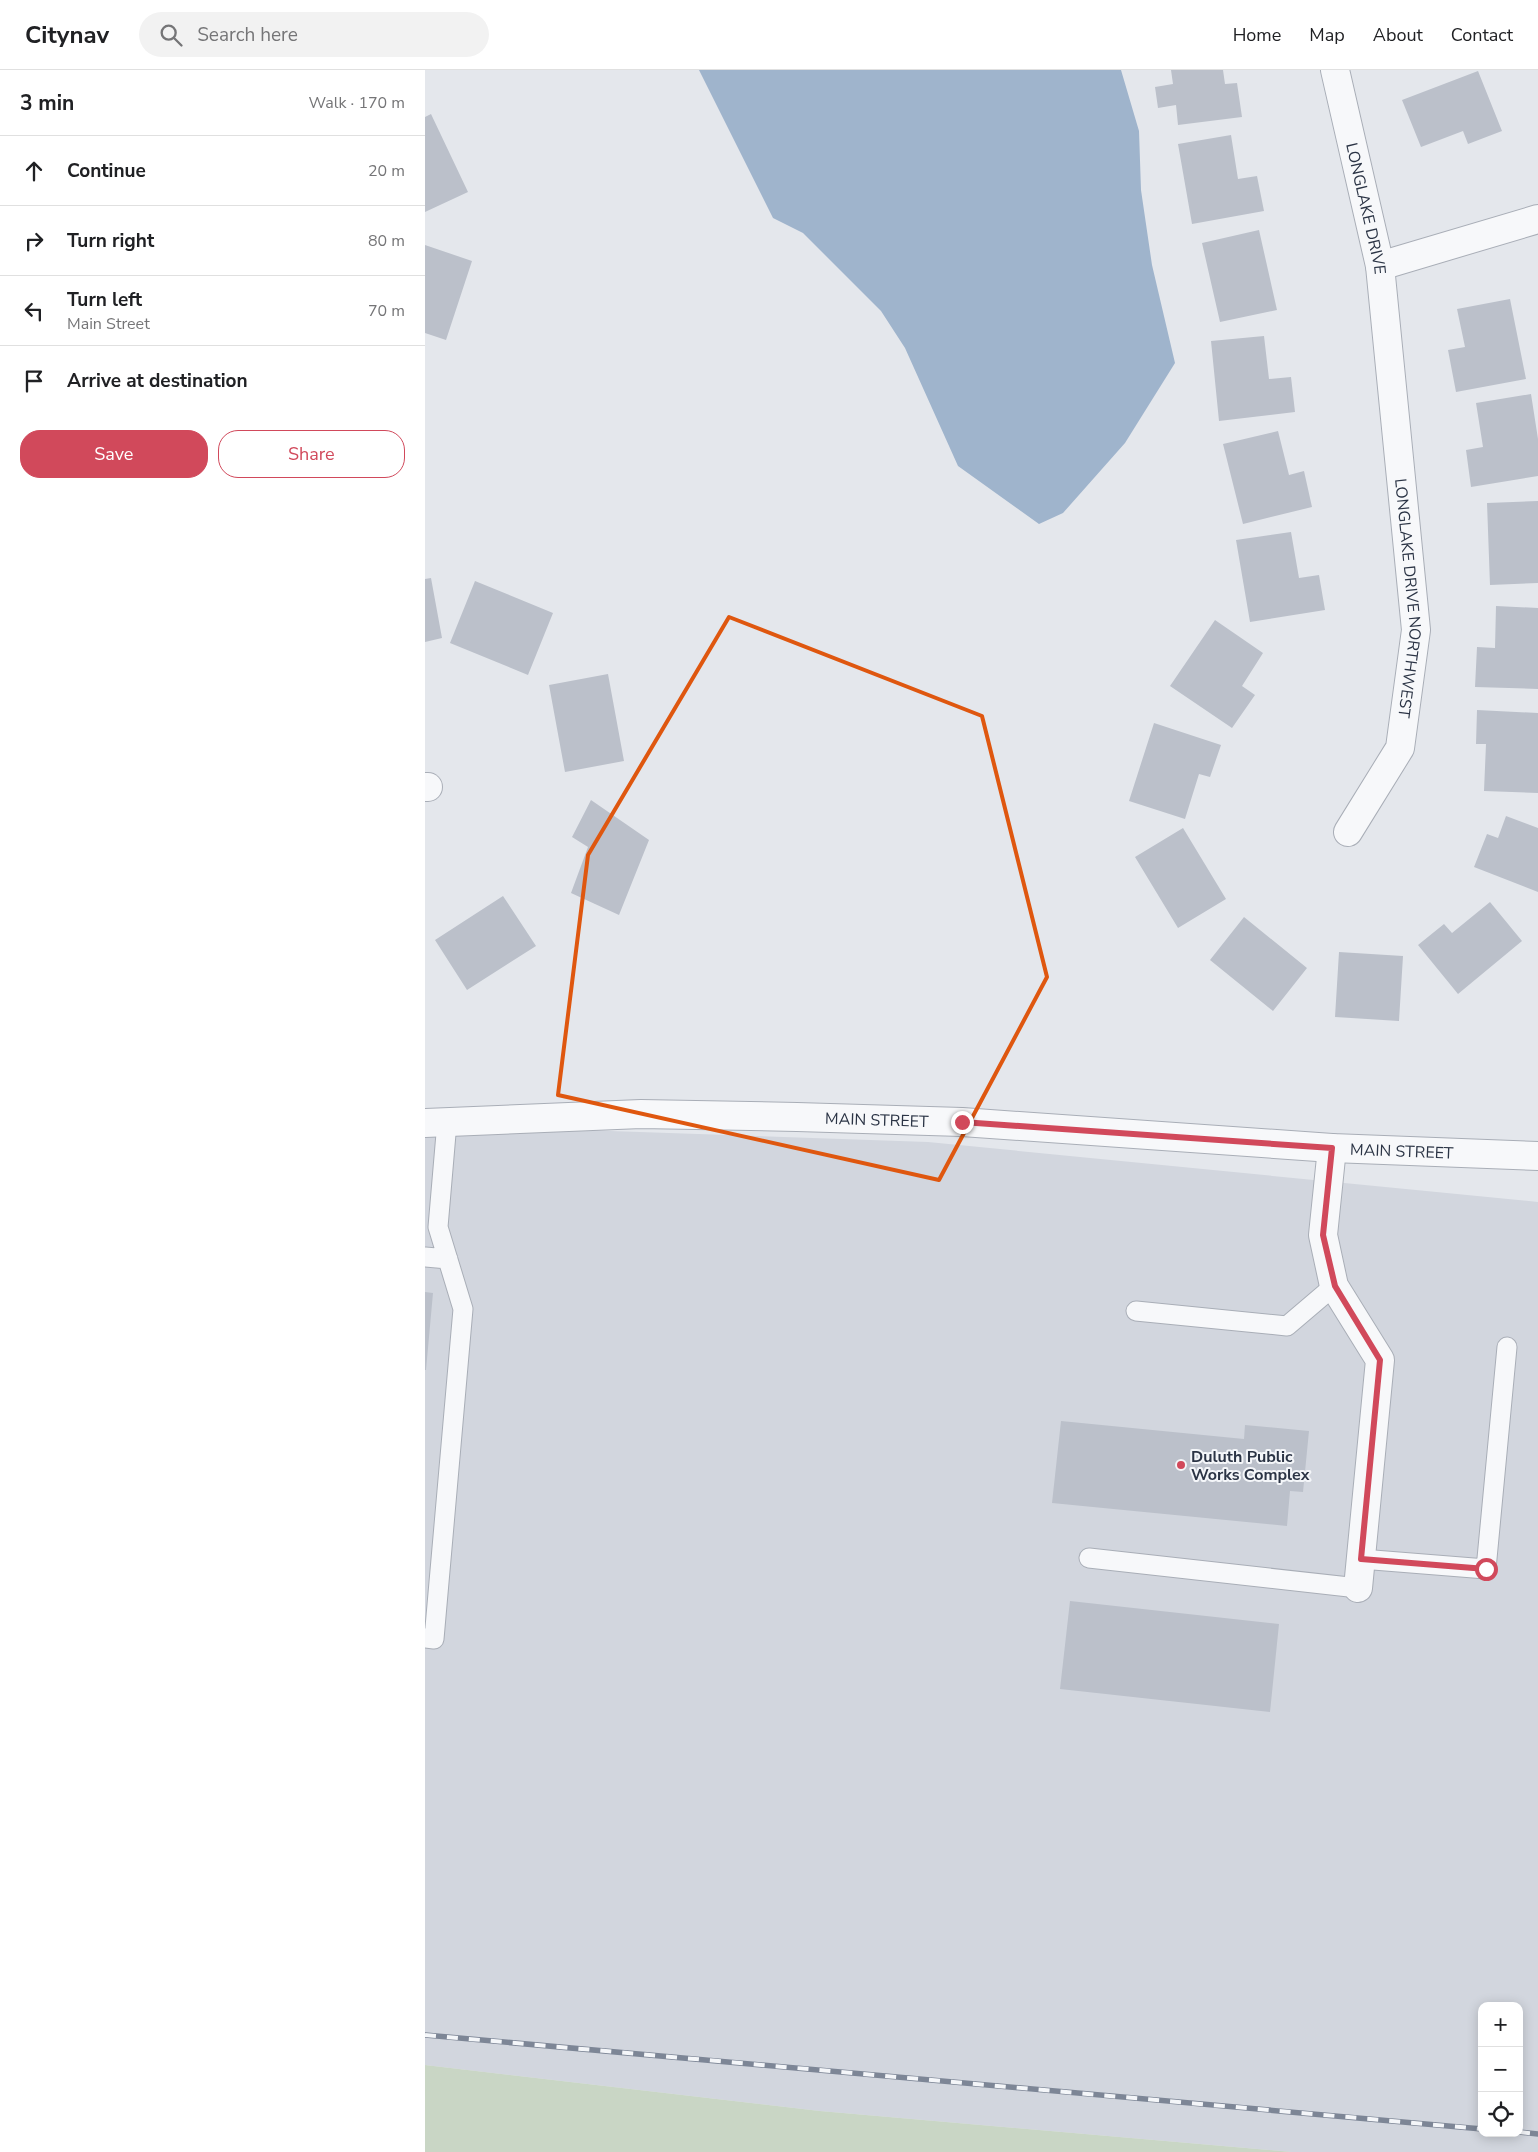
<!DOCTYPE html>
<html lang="en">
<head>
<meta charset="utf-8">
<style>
	:root { --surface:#fff; --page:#f2f2f2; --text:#202124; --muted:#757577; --line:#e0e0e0; --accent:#d1495b }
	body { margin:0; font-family:"Nunito Sans",sans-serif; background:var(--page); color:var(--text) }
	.controls { position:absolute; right:15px; bottom:15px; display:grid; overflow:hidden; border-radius:10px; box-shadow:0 2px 12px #0003 }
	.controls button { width:45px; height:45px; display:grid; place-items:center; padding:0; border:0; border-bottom:1px solid var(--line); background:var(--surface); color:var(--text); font:25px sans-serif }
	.stop { position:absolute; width:15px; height:15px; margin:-11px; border:4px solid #d1495b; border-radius:50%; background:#fff }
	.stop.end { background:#d1495b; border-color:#fff; box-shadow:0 1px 5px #0008 }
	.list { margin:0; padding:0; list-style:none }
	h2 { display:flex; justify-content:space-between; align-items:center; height:65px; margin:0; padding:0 20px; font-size:21px }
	h2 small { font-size:16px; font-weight:400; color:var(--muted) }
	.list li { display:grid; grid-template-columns:32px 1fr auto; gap:15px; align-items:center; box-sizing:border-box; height:70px; padding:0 20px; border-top:1px solid var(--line) }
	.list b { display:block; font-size:19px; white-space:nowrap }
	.list p { margin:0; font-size:16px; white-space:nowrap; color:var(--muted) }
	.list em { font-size:16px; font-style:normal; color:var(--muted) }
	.actions { display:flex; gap:10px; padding:15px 20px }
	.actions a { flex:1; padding:11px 0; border:1px solid var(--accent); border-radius:20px; text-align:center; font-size:18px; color:var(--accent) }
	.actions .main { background:var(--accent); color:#fff }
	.icon { flex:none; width:28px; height:28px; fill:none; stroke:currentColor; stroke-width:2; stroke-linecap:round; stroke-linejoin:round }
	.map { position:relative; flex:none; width:1113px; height:2082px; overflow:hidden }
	header { display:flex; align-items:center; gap:30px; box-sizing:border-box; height:70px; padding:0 25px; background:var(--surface); border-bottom:1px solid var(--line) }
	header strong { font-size:24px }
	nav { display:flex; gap:28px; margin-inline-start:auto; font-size:18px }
	.search { width:350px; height:45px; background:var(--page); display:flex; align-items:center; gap:12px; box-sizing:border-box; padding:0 18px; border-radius:28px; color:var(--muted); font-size:19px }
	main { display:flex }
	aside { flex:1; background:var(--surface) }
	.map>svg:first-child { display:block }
	.built { fill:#d2d6de; fill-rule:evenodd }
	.green { fill:#c9d6c5 }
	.water { fill:#9fb4cc }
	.building { fill:#bbc0ca }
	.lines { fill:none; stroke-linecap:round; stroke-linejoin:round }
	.service-casing { stroke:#a9aeb7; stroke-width:21 }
	.minor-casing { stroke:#a9aeb7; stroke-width:30 }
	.tertiary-casing { stroke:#a9aeb7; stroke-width:30 }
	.service { stroke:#f7f8fa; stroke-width:19 }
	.minor { stroke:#f7f8fa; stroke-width:28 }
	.tertiary { stroke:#f7f8fa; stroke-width:28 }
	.rail-casing { stroke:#7d8696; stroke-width:5.5 }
	.rail { stroke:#f4f6f9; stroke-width:4; stroke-dasharray:11; stroke-linecap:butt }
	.route { stroke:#d1495b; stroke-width:6 }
	.marked { fill:none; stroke:#df570f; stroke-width:4; stroke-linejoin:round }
	.poi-dot { fill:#d1495b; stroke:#f4f6f9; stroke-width:2 }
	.labels { text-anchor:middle; stroke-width:4; stroke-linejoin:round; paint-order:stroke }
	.street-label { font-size:16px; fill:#2b3445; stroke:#f4f6f9 }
	.poi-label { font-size:16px; font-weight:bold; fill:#2b3445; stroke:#f4f6f9; text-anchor:start }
</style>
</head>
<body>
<header>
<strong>Citynav</strong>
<div class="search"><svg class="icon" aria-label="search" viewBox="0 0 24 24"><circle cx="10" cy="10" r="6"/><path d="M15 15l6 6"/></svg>Search here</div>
<nav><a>Home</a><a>Map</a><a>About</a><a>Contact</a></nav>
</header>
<main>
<aside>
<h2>3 min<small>Walk · 170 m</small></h2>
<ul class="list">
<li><svg class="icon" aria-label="ahead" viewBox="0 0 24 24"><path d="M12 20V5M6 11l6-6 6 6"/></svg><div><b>Continue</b></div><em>20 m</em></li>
<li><svg class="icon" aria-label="right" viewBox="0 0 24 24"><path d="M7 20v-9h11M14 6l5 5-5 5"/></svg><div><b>Turn right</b></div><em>80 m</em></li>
<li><svg class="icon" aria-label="left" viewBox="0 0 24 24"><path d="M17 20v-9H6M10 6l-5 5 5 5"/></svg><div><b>Turn left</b><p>Main Street</p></div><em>70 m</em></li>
<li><svg class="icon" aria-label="arrive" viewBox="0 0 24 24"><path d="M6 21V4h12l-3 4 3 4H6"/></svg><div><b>Arrive at destination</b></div></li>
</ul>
<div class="actions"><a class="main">Save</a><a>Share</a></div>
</aside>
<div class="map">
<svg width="1113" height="2082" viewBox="0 0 1113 2082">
	<rect width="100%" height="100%" fill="#e4e7ec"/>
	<path class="built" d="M9,1055L503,1072L1113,1132V2082H867L395,2041L0,1995V1057ZM1057,1936H1094V2063H1057Z"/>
	<path class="green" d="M0,1995L395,2041L867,2082H0Z"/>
	<path class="water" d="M274,0H696L714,61L716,120L727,195L750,293L700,373L638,443L614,454L533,396L480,278L456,241L378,163L348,148Z"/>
	<path class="building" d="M746,0H798L800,14L812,13L817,47L753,55L751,35L733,38L730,17L748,14Z
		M1053,1L1077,61L1043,74L1038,61L996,77L977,30Z
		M6,44L43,122L0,142V47Z
		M806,65L813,109L832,106L839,141L767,154L753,74Z
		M834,160L852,240L795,252L777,173Z
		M0,175L47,191L21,270L0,263Z
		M1085,229L1101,309L1031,322L1023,280L1040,277L1032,239Z
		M839,266L844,309L866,307L870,342L794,351L786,271Z
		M1106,324L1113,369V406L1046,417L1041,380L1058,377L1051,333Z
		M853,361L864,405L879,401L887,437L818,454L798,374Z
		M1113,431V513L1065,515L1062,433Z
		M866,462L874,508L894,505L900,540L825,552L811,470Z
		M6,508L17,568L0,572V509Z
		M50,511L128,543L103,605L25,573Z
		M1071,536L1113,538V619L1050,617L1052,577L1070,578Z
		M790,550L838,583L817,616L830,625L807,658L745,616Z
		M183,604L199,691L140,702L124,615Z
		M1052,640L1113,643V723L1059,721L1061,674H1051Z
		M729,653L796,675L785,707L774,704L760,749L704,731Z
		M166,730L224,770L194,845L146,823L163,777L147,767Z
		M1081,746L1113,758V822L1049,797L1062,764L1073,768Z
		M758,758L801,829L753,858L710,787Z
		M78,826L111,876L42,920L10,870Z
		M1065,832L1097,871L1033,924L993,875L1019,854L1027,863Z
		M819,847L882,898L848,941L785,890Z
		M914,882L978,886L974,951L910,947Z
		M0,1222L8,1223L1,1300H0Z
		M636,1351L819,1369L820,1355L884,1361L878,1422L865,1421L862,1456L627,1433Z
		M645,1531L854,1554L845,1642L635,1619Z"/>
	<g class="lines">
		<defs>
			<path id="service" d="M0,1187L23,1189
				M711,1241L862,1256L909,1216
				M664,1488L933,1518
				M936,1489L1061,1499L1082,1277
				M0,1568L9,1569L38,1239L13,1157L22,1052"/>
			<g id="minor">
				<path id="s1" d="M910,0L955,196L991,560L975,678L923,762"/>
				<path d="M955,196L1113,149"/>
				<path d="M0,717H3"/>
				<path d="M907,1078L898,1165L909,1216L955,1290L933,1518"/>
			</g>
			<g id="tertiary">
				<path id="s2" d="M0,1053L216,1044L372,1047L537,1052L907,1078L1113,1086"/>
			</g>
		</defs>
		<use href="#service" class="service-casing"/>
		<use href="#minor" class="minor-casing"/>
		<use href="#tertiary" class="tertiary-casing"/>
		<use href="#service" class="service"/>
		<use href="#minor" class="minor"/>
		<use href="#tertiary" class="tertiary"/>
		<defs>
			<path id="rail" d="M0,1965L1057,2059
				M1094,2062L1113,2064"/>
		</defs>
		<use href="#rail" class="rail-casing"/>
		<use href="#rail" class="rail"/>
	</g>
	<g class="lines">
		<path class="route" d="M537,1052L907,1078L898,1165L910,1216L955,1290L936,1489L1061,1499"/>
	</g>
	<path class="marked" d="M304,547L557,646L622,907L514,1110L133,1025L163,785Z"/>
	<circle class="poi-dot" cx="756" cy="1395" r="5"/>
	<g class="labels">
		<g class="street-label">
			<text dy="6" stroke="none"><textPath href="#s1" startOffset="142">LONGLAKE DRIVE</textPath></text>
			<text dy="6" stroke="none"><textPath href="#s1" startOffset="535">LONGLAKE DRIVE NORTHWEST</textPath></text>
			<text dy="6" stroke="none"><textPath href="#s2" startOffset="452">MAIN STREET</textPath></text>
			<text dy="6" stroke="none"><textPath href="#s2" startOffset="978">MAIN STREET</textPath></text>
		</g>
		<g class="poi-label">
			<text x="766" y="1392">Duluth Public<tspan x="766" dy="18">Works Complex</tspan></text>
		</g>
	</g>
</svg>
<div class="controls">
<button>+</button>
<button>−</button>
<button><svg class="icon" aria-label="locate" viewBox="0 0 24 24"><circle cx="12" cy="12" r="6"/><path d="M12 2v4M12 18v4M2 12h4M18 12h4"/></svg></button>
</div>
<div class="stop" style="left:1061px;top:1499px"></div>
<div class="stop end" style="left:537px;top:1052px"></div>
</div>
</main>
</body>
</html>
